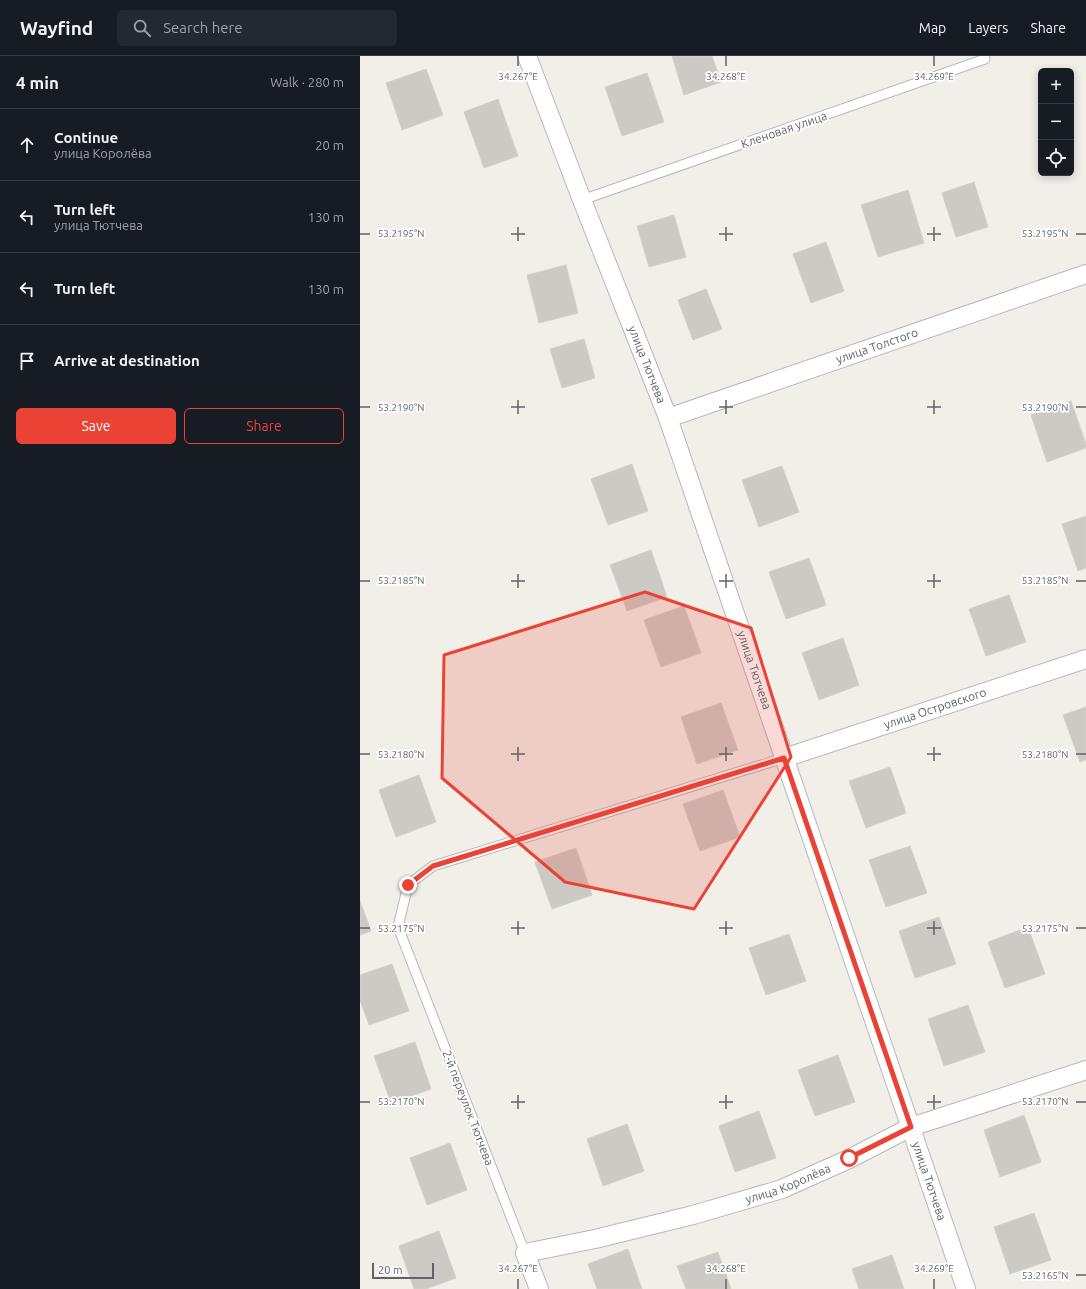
<!DOCTYPE html>
<html lang="en">
<head>
<meta charset="utf-8">
<style>
	:root { --surface:#171b24; --page:#242831; --text:#f1f3f6; --muted:#9ea1a6; --line:#363941; --accent:#ea4335 }
	body { margin:0; font-family:Ubuntu,sans-serif; background:var(--page); color:var(--text) }
	.controls { position:absolute; right:12px; top:12px; display:grid; overflow:hidden; border-radius:6px; box-shadow:0 2px 10px #0003 }
	.controls button { width:36px; height:36px; display:grid; place-items:center; padding:0; border:0; border-bottom:1px solid var(--line); background:var(--surface); color:var(--text); font:20px sans-serif }
	.scale { position:absolute; left:12px; bottom:10px; width:62px; box-sizing:border-box; padding-left:4px; border:2px solid #5f6368; border-top:0; font-size:11px; line-height:14px; white-space:nowrap; color:#5f6368; -webkit-text-stroke:3px #fff; paint-order:stroke }
	.stop { position:absolute; width:12px; height:12px; margin:-9px; border:3px solid #ea4335; border-radius:50%; background:#fff }
	.stop.end { background:#ea4335; border-color:#fff; box-shadow:0 1px 4px #0008 }
	.list { margin:0; padding:0; list-style:none }
	h2 { display:flex; justify-content:space-between; align-items:center; height:52px; margin:0; padding:0 16px; font-size:17px }
	h2 small { font-size:13px; font-weight:400; color:var(--muted) }
	.list li { display:grid; grid-template-columns:26px 1fr auto; gap:12px; align-items:center; box-sizing:border-box; height:72px; padding:0 16px; border-top:1px solid var(--line) }
	.list b { display:block; font-size:15px; white-space:nowrap }
	.list p { margin:0; font-size:13px; white-space:nowrap; color:var(--muted) }
	.list em { font-size:13px; font-style:normal; color:var(--muted) }
	.actions { display:flex; gap:8px; padding:12px 16px }
	.actions a { flex:1; padding:9px 0; border:1px solid var(--accent); border-radius:6px; text-align:center; font-size:14px; color:var(--accent) }
	.actions .main { background:var(--accent); color:#fff }
	.icon { flex:none; width:22px; height:22px; fill:none; stroke:currentColor; stroke-width:2; stroke-linecap:round; stroke-linejoin:round }
	.map { position:relative; flex:none; width:726px; height:1233px; overflow:hidden }
	header { display:flex; align-items:center; gap:24px; box-sizing:border-box; height:56px; padding:0 20px; background:var(--surface); border-bottom:1px solid var(--line) }
	header strong { font-size:19px }
	nav { display:flex; gap:22px; margin-inline-start:auto; font-size:14px }
	.search { width:280px; height:36px; background:var(--page); display:flex; align-items:center; gap:10px; box-sizing:border-box; padding:0 14px; border-radius:6px; color:var(--muted); font-size:15px }
	main { display:flex }
	aside { flex:1; background:var(--surface) }
	.map>svg:first-child { display:block }
	.building { fill:#cccac5; stroke:#d6d1c6 }
	.lines { fill:none; stroke-linecap:round; stroke-linejoin:round }
	.service-casing { stroke:#b5b8bc; stroke-width:11 }
	.minor-casing { stroke:#b5b8bc; stroke-width:20 }
	.service { stroke:#fff; stroke-width:9 }
	.minor { stroke:#fff; stroke-width:18 }
	.route { stroke:#ea4335; stroke-width:5 }
	.marked { fill:#ea4335; fill-opacity:0.2; stroke:#ea4335; stroke-width:3; stroke-linejoin:round }
	.ticks { fill:none; stroke:#5f6368; stroke-width:1.5 }
	.labels { text-anchor:middle; stroke-width:3.5; stroke-linejoin:round; paint-order:stroke }
	.street-label { font-size:12px; fill:#5f6368; stroke:#fff }
	.ticks-label { font-size:10px; text-anchor:middle; fill:#5f6368; stroke:#fff; stroke-width:3.5; stroke-linejoin:round; paint-order:stroke }
</style>
</head>
<body>
<header>
<strong>Wayfind</strong>
<div class="search"><svg class="icon" aria-label="search" viewBox="0 0 24 24"><circle cx="10" cy="10" r="6"/><path d="M15 15l6 6"/></svg>Search here</div>
<nav><a>Map</a><a>Layers</a><a>Share</a></nav>
</header>
<main>
<aside>
<h2>4 min<small>Walk · 280 m</small></h2>
<ul class="list">
<li><svg class="icon" aria-label="ahead" viewBox="0 0 24 24"><path d="M12 20V5M6 11l6-6 6 6"/></svg><div><b>Continue</b><p>улица Королёва</p></div><em>20 m</em></li>
<li><svg class="icon" aria-label="left" viewBox="0 0 24 24"><path d="M17 20v-9H6M10 6l-5 5 5 5"/></svg><div><b>Turn left</b><p>улица Тютчева</p></div><em>130 m</em></li>
<li><svg class="icon" aria-label="left" viewBox="0 0 24 24"><path d="M17 20v-9H6M10 6l-5 5 5 5"/></svg><div><b>Turn left</b></div><em>130 m</em></li>
<li><svg class="icon" aria-label="arrive" viewBox="0 0 24 24"><path d="M6 21V4h12l-3 4 3 4H6"/></svg><div><b>Arrive at destination</b></div></li>
</ul>
<div class="actions"><a class="main">Save</a><a>Share</a></div>
</aside>
<div class="map">
<svg width="726" height="1233" viewBox="0 0 726 1233">
	<rect width="100%" height="100%" fill="#f1efe8"/>
	<path class="building" d="M312,0H352L361,26L324,39Z
		M66,13L83,59L42,74L26,27Z
		M287,17L304,66L262,80L245,31Z
		M138,43L158,100L124,112L104,56Z
		M614,126L628,171L596,181L582,137Z
		M548,134L564,187L518,201L501,149Z
		M314,159L326,201L289,211L277,170Z
		M466,186L484,235L451,247L433,198Z
		M206,209L218,257L179,267L167,219Z
		M346,233L362,273L333,284L318,244Z
		M224,283L235,322L202,332L190,293Z
		M711,345L726,388V392L687,406L671,359Z
		M272,408L288,455L248,469L231,423Z
		M422,410L439,456L399,471L382,424Z
		M726,460V512L718,515L702,468Z
		M291,494L307,541L267,555L250,509Z
		M449,502L466,549L426,563L409,516Z
		M649,539L666,586L626,600L609,553Z
		M324,550L341,597L301,611L284,564Z
		M483,582L499,629L459,644L442,597Z
		M361,647L378,694L337,708L321,661Z
		M726,651V704L720,706L703,659Z
		M530,711L546,757L506,772L489,725Z
		M59,719L76,766L36,781L19,734Z
		M363,734L380,781L340,795L323,748Z
		M550,790L567,837L526,851L509,804Z
		M216,792L232,839L192,853L175,806Z
		M0,845L11,875L0,879Z
		M579,861L596,908L555,922L539,875Z
		M668,871L685,918L645,932L628,886Z
		M429,878L446,925L406,939L389,892Z
		M32,908L49,955L9,969L0,944V919Z
		M608,949L625,996L584,1010L568,963Z
		M55,986L71,1033L31,1047L14,1000Z
		M478,999L495,1046L455,1060L438,1014Z
		M399,1055L416,1102L375,1116L359,1070Z
		M664,1059L681,1106L640,1121L624,1074Z
		M267,1068L284,1115L243,1130L227,1083Z
		M90,1087L107,1134L67,1149L50,1102Z
		M674,1157L691,1204L650,1218L634,1171Z
		M79,1175L96,1222L66,1233H54L39,1190Z
		M268,1193L282,1233H237L228,1208Z
		M358,1196L371,1233H326L317,1210Z
		M532,1199L544,1233H499L492,1213Z"/>
	<g class="lines">
		<defs>
			<path id="service" d="M222,144L625,3
				M165,1197L38,871L48,829L73,810L424,702"/>
			<g id="minor">
				<path id="s1" d="M167,0L222,144L308,362L606,1233"/>
				<path id="s2" d="M308,362L726,218"/>
				<path id="s3" d="M424,702L726,603"/>
				<path id="s4" d="M179,1233L165,1197L235,1183L333,1159L422,1133L489,1103L551,1071L726,1014"/>
			</g>
		</defs>
		<use href="#service" class="service-casing"/>
		<use href="#minor" class="minor-casing"/>
		<use href="#service" class="service"/>
		<use href="#minor" class="minor"/>
	</g>
	<g class="lines">
		<path class="route" d="M48,829L73,810L424,702L551,1071L489,1102"/>
	</g>
	<path class="marked" d="M285,536L391,572L431,701L334,853L205,826L82,722L84,599Z"/>
	<path class="ticks" d="M158,0V10M366,0V10M574,0V10M158,171V185M366,171V185M574,171V185M0,178H10M151,178H165M359,178H373M567,178H581M716,178H726M158,344V358M366,344V358M574,344V358M0,351H10M151,351H165M359,351H373M567,351H581M716,351H726M158,518V532M366,518V532M574,518V532M0,525H10M151,525H165M359,525H373M567,525H581M716,525H726M158,691V705M366,691V705M574,691V705M0,698H10M151,698H165M359,698H373M567,698H581M716,698H726M158,865V879M366,865V879M574,865V879M0,872H10M151,872H165M359,872H373M567,872H581M716,872H726M158,1039V1053M366,1039V1053M574,1039V1053M0,1046H10M151,1046H165M359,1046H373M567,1046H581M716,1046H726M716,1219H726M158,1223V1233M366,1223V1233M574,1223V1233"/>
	<g class="labels">
		<g class="street-label">
			<text transform="translate(424 74) rotate(-19)" y="4">Кленовая улица</text>
			<text dy="4" stroke="none"><textPath href="#s2" startOffset="221">улица Толстого</textPath></text>
			<text dy="4" stroke="none"><textPath href="#s1" startOffset="331">улица Тютчева</textPath></text>
			<text dy="4" stroke="none"><textPath href="#s1" startOffset="655">улица Тютчева</textPath></text>
			<text dy="4" stroke="none"><textPath href="#s3" startOffset="159">улица Островского</textPath></text>
			<text transform="translate(108 1052) rotate(69)" y="4">2-й переулок Тютчева</text>
			<text dy="4" stroke="none"><textPath href="#s1" startOffset="1195">улица Тютчева</textPath></text>
			<text dy="4" stroke="none"><textPath href="#s4" startOffset="311">улица Королёва</textPath></text>
		</g>
	</g>
	<g class="ticks-label">
		<text x="158" y="24">34.267°E</text>
		<text x="366" y="24">34.268°E</text>
		<text x="574" y="24">34.269°E</text>
		<text x="41" y="181">53.2195°N</text>
		<text x="685" y="181">53.2195°N</text>
		<text x="41" y="355">53.2190°N</text>
		<text x="685" y="355">53.2190°N</text>
		<text x="41" y="528">53.2185°N</text>
		<text x="685" y="528">53.2185°N</text>
		<text x="41" y="702">53.2180°N</text>
		<text x="685" y="702">53.2180°N</text>
		<text x="41" y="876">53.2175°N</text>
		<text x="685" y="876">53.2175°N</text>
		<text x="41" y="1049">53.2170°N</text>
		<text x="685" y="1049">53.2170°N</text>
		<text x="158" y="1216">34.267°E</text>
		<text x="366" y="1216">34.268°E</text>
		<text x="574" y="1216">34.269°E</text>
		<text x="685" y="1223">53.2165°N</text>
	</g>
</svg>
<div class="controls">
<button>+</button>
<button>−</button>
<button><svg class="icon" aria-label="locate" viewBox="0 0 24 24"><circle cx="12" cy="12" r="6"/><path d="M12 2v4M12 18v4M2 12h4M18 12h4"/></svg></button>
</div>
<div class="scale">20 m</div>
<div class="stop" style="left:489px;top:1102px"></div>
<div class="stop end" style="left:48px;top:829px"></div>
</div>
</main>
</body>
</html>
